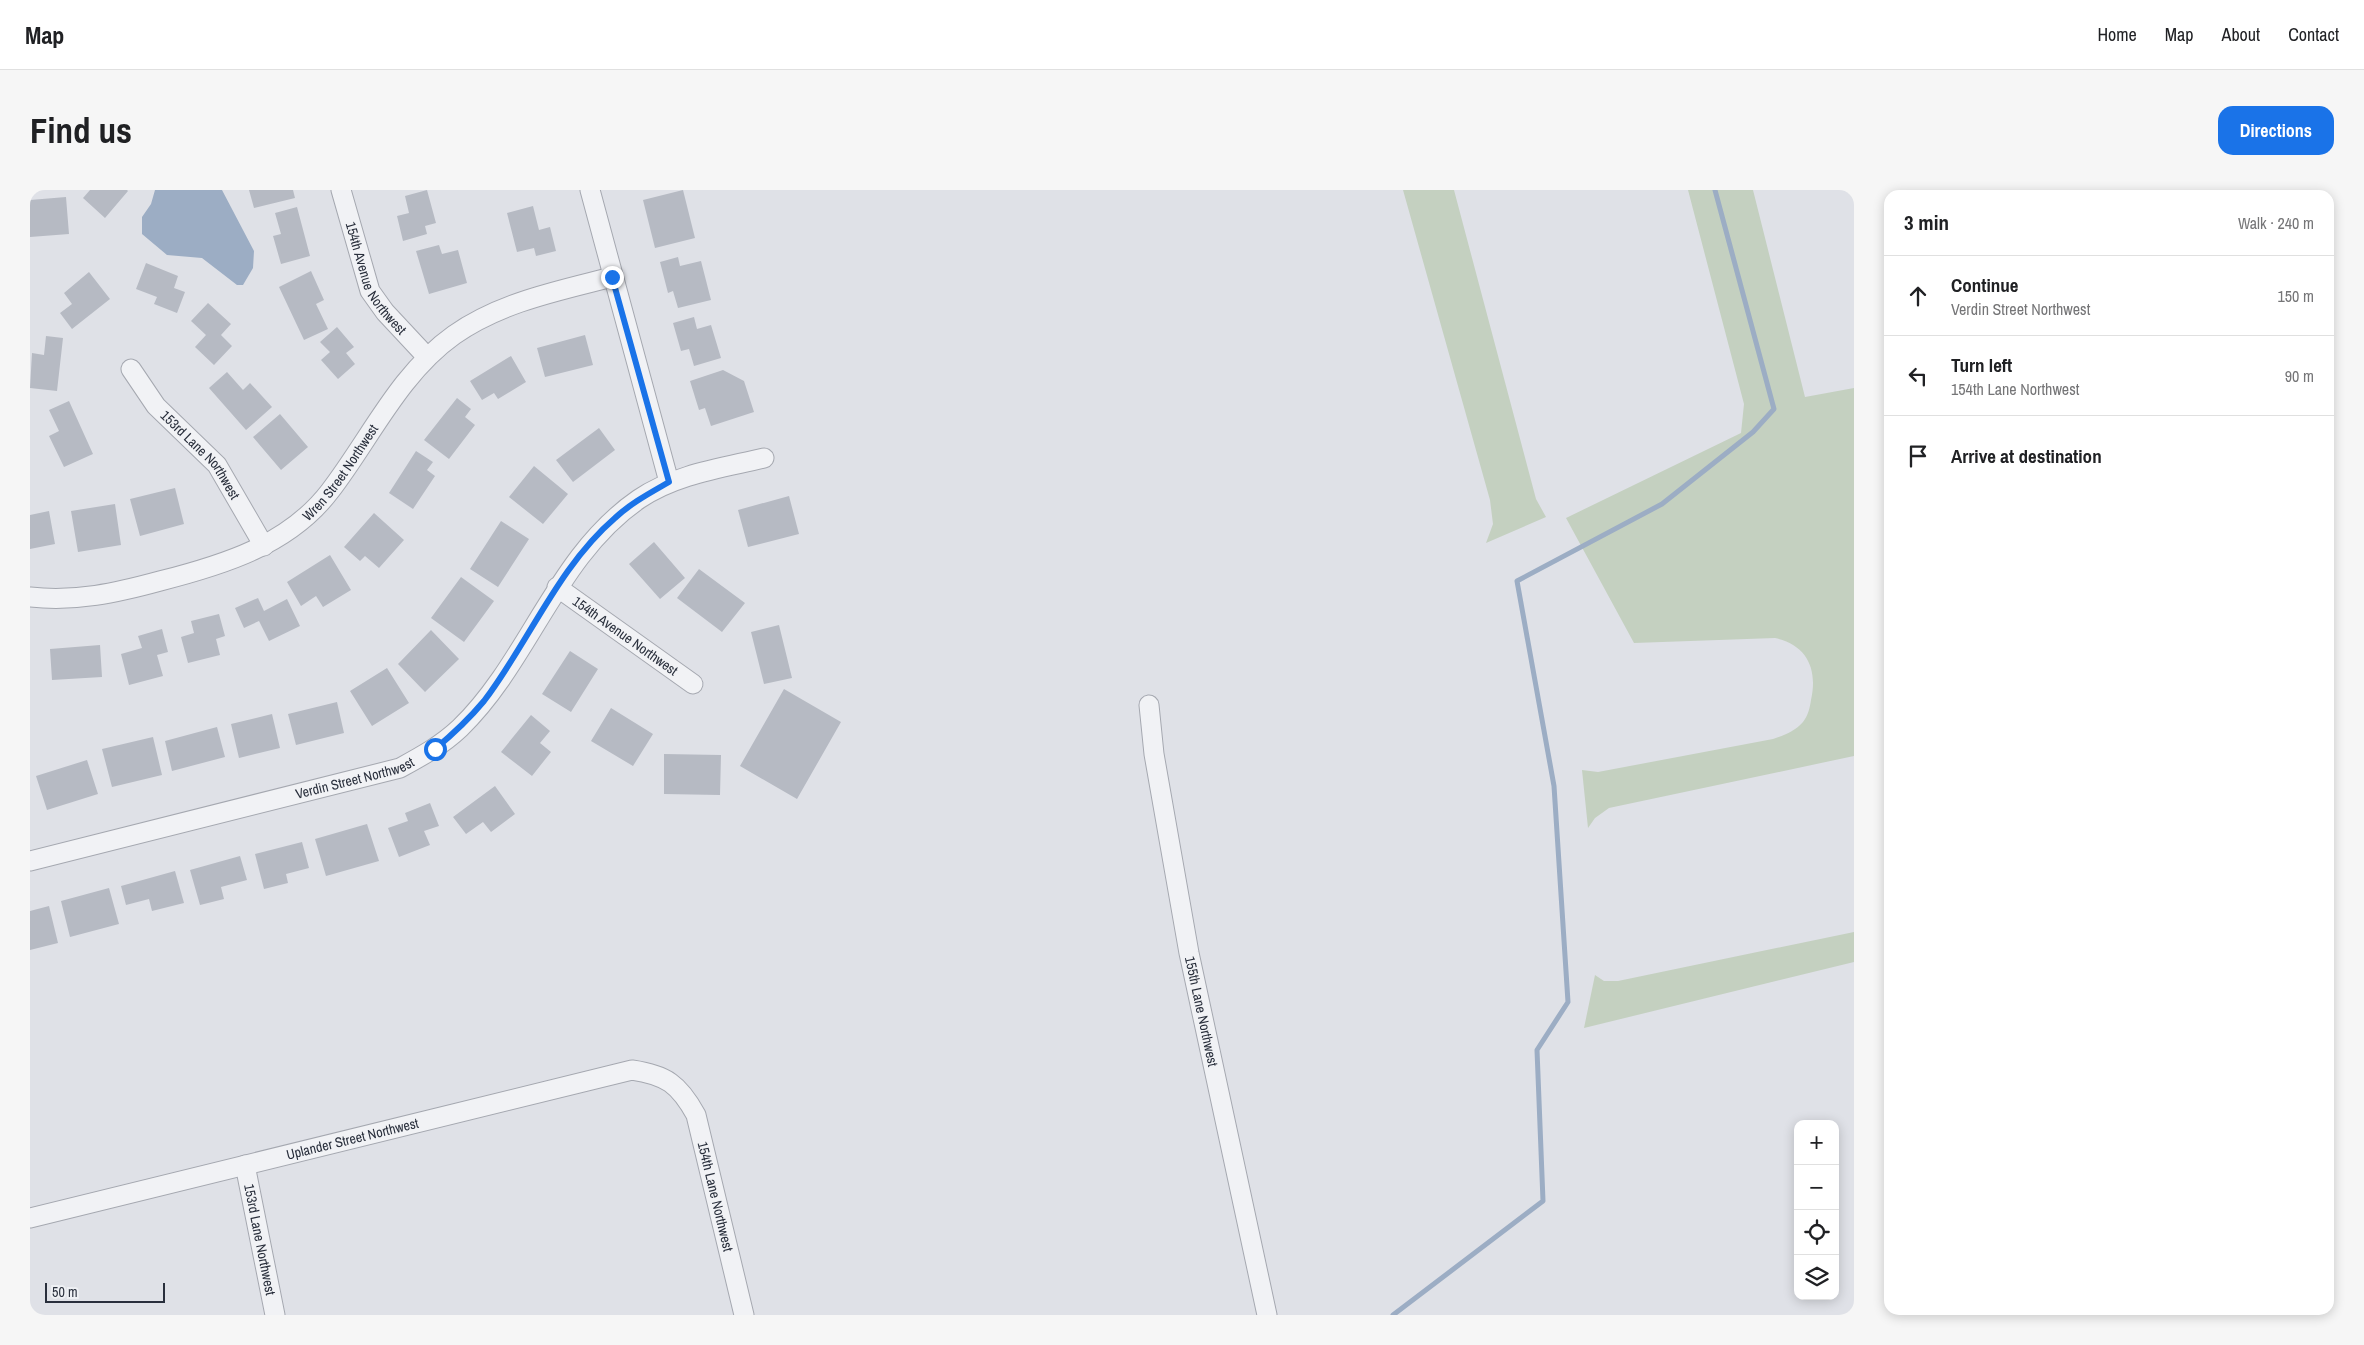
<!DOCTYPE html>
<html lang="en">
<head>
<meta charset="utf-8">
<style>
	:root { --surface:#fff; --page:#f6f6f6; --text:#202124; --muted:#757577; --line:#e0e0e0; --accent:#1a73e8 }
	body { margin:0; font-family:"Archivo Narrow",sans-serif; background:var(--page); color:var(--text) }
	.controls { position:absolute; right:15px; bottom:15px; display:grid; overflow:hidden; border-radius:10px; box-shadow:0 2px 12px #0003 }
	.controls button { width:45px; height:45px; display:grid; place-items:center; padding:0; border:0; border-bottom:1px solid var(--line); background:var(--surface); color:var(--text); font:25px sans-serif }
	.scale { position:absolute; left:15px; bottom:12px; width:120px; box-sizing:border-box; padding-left:5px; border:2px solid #292f3c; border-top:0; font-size:14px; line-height:18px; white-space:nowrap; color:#292f3c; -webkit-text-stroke:4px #eef0f4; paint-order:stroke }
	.stop { position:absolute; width:15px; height:15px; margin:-11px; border:4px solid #1a73e8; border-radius:50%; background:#fff }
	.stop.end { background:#1a73e8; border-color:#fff; box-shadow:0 1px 5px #0008 }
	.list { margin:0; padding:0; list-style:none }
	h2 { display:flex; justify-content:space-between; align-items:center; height:65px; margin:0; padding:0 20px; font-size:21px }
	h2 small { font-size:16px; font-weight:400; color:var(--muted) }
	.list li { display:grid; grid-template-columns:32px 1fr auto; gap:15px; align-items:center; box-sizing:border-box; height:80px; padding:0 20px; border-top:1px solid var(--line) }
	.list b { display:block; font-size:19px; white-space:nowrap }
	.list p { margin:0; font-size:16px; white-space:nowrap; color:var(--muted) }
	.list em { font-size:16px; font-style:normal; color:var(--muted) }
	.icon { flex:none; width:28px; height:28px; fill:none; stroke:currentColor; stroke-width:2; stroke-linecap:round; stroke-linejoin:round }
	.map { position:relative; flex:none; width:1824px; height:1125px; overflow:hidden; border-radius:15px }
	header { display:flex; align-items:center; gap:30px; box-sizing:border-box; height:70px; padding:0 25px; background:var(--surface); border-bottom:1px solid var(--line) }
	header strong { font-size:24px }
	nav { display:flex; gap:28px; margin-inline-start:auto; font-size:18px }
	.intro { display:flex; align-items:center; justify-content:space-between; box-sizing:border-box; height:120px; padding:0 30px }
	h1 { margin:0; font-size:35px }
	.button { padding:12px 22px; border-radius:15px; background:var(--accent); color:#fff; font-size:18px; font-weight:700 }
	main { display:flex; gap:30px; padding:0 30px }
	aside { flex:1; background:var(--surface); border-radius:15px; box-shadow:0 2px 12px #0003 }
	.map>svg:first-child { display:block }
	.green { fill:#c4d0c0 }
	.water { fill:#9cadc4 }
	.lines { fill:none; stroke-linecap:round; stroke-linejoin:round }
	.stream { stroke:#9cadc4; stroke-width:5 }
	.building { fill:#b6bac3 }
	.minor-casing { stroke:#a5a8b0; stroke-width:21 }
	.minor { stroke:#f1f2f5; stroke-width:19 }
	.route { stroke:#1a73e8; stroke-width:6 }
	.labels { text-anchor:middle; stroke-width:4.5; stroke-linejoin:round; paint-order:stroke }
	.street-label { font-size:14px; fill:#292f3c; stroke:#eef0f4 }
</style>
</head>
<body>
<header>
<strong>Map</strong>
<nav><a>Home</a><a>Map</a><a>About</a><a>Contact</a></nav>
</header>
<div class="intro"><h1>Find us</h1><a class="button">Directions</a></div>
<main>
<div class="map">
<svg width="1824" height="1125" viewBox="0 0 1824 1125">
	<rect width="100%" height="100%" fill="#dfe1e7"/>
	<path class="green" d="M1373,0H1424L1506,309L1516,327L1456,353L1463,334L1460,310Z
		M1658,0H1723L1775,207L1824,198V566L1579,618L1565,628L1558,638L1552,580L1568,582L1743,549C1755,545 1765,541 1773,532C1778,526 1780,517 1781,510C1788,479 1777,455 1745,448L1604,453L1536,328L1711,243L1714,214Z
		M1824,742V772L1554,838L1565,785L1574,791H1588Z"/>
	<path class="water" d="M125,0H192L224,61L223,78L213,95H207L172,68L137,65L112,44V27L121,14Z"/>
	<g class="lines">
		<path class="stream" d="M1363,1125L1513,1011L1507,860L1538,812L1524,596L1487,391L1632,314L1723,242L1744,219L1685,0"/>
	</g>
	<path class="building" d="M60,0H97L98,1L75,28L53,8Z
		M219,0H263L265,8L224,18Z
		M397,0L406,33L395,36L397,44L373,51L367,26L379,23L375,6Z
		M653,0L665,48L625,58L613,10Z
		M36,7L39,44L0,47V10Z
		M503,16L509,40L520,37L526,61L506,66L504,58L487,62L477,23Z
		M267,17L280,66L251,74L243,46L251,44L245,23Z
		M409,55L412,64L428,60L437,93L399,104L386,61Z
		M648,67L650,76L671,71L681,110L648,118L643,101L638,103L630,72Z
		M116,73L148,86L144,98L155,102L147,123L124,114L127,107L106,99Z
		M281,81L294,110L286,114L298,139L274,150L249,97Z
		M59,82L80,109L42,139L30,123L42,114L34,103Z
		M178,113L201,134L191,145L202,156L184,175L165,157L176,145L161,131Z
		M664,127L667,139L681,135L691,168L664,176L659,159L651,161L643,133Z
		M307,137L324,157L316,163L325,174L308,189L291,170L300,162L290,152Z
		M555,145L563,175L515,187L507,158Z
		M16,146L33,148L27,201L0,198L2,163L14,165Z
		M481,166L496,192L468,209L464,203L452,210L440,191Z
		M693,180L714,191L724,222L681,236L675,218L669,220L660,191Z
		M197,182L213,200L220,193L242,217L216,240L179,198Z
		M427,208L441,219L435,227L445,235L419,269L394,250Z
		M39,211L63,264L34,277L19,246L29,241L19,220Z
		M250,224L278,257L251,280L223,247Z
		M569,238L585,260L543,292L526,270Z
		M386,261L403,272L397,280L405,286L383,319L359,303Z
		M504,276L538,304L513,334L479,307Z
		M145,298L154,334L110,346L100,309Z
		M759,306L769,344L718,357L708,320Z
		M85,314L91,355L48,362L41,321Z
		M19,321L25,354L0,359V325Z
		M344,323L374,350L349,378L335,366L330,371L314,357Z
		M471,331L499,349L468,397L440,379Z
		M624,352L655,388L630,409L599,374Z
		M300,365L321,400L293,417L286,406L271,416L257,392Z
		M669,379L715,413L692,442L647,408Z
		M431,387L464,411L434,452L401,428Z
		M228,408L234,421L257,409L270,436L239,451L229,431L214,438L205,418Z
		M189,424L195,446L186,449L190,465L158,473L151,447L164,443L161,431Z
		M749,435L762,488L734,494L721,442Z
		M132,439L138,462L127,465L133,486L99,495L91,464L112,458L108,446Z
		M401,440L429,469L395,502L368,474Z
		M70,455L72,487L22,490L20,459Z
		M540,461L568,479L541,522L512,504Z
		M357,478L379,513L342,536L320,501Z
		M754,499L811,532L767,609L710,576Z
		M307,512L314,543L266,555L258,524Z
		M581,518L623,544L603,576L561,551Z
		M242,524L250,558L209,568L201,534Z
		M501,525L520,541L510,553L521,562L502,586L471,562Z
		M187,537L195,567L142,581L135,551Z
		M123,547L132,585L82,597L72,559Z
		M634,564L691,565L690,605L634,604Z
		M57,570L68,604L17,620L6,586Z
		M465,596L485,624L461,642L453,632L436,644L423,627Z
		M400,613L409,636L394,641L400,655L369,667L358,638L378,631L375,623Z
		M337,634L349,671L296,686L285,649Z
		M272,652L279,678L256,684L258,693L234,699L225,664Z
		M210,666L217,690L191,697L194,709L170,715L160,680Z
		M145,681L154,713L122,721L119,709L96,715L91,696Z
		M79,698L89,734L40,747L31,711Z
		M19,716L28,753L0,760V721Z"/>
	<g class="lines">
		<defs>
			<g id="minor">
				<path id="s1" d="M311,0L340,101L355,122L397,167"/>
				<path d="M560,0L639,292"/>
				<path id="s2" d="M101,179L126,216L187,275L234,356"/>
				<path id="s3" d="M527,397L663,494"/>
				<path id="s4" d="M0,407C46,412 86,403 130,391C193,375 259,355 300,301C340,249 369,184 424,145C471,112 528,101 582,87"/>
				<path id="s5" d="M1119,515L1124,564L1159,763L1237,1125"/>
				<path id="s6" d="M0,671L370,578C392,566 412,555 430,538C500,470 526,366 609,309C646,284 692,278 734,268"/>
				<path id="s7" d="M215,975L245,1125"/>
				<path id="s8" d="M0,1028L602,880C636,885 649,894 666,925L714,1125"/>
			</g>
		</defs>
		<use href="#minor" class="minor-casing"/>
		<use href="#minor" class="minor"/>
	</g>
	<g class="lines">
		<path class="route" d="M405,559C423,544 439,529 454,511C499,452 528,377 585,328C601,313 620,303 639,292L582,87"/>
	</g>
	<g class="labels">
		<g class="street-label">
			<text dy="5" stroke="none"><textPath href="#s1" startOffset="96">154th Avenue Northwest</textPath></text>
			<text dy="5" stroke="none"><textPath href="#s2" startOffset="111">153rd Lane Northwest</textPath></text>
			<text dy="5" stroke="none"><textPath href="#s4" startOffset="349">Wren Street Northwest</textPath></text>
			<text dy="5" stroke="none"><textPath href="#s3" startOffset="84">154th Avenue Northwest</textPath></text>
			<text dy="5" stroke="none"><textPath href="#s6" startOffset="335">Verdin Street Northwest</textPath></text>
			<text dy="5" stroke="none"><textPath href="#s5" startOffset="311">155th Lane Northwest</textPath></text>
			<text dy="5" stroke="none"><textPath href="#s8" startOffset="332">Uplander Street Northwest</textPath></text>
			<text dy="5" stroke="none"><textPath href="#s8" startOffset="786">154th Lane Northwest</textPath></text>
			<text dy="5" stroke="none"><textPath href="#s7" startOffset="76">153rd Lane Northwest</textPath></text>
		</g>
	</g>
</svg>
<div class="controls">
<button>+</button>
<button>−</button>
<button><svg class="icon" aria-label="locate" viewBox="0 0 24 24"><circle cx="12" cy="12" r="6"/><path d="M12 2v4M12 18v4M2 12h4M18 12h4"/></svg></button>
<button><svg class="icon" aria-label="layers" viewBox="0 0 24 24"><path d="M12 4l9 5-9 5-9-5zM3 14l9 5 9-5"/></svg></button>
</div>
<div class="scale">50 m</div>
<div class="stop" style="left:405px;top:559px"></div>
<div class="stop end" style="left:582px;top:87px"></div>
</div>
<aside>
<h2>3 min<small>Walk · 240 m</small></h2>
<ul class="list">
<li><svg class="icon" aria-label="ahead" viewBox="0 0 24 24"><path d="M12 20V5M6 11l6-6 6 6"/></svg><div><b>Continue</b><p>Verdin Street Northwest</p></div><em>150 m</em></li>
<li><svg class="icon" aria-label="left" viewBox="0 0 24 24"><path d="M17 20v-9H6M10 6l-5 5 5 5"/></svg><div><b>Turn left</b><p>154th Lane Northwest</p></div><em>90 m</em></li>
<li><svg class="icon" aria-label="arrive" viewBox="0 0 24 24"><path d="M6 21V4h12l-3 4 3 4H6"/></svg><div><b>Arrive at destination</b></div></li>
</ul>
</aside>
</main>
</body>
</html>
